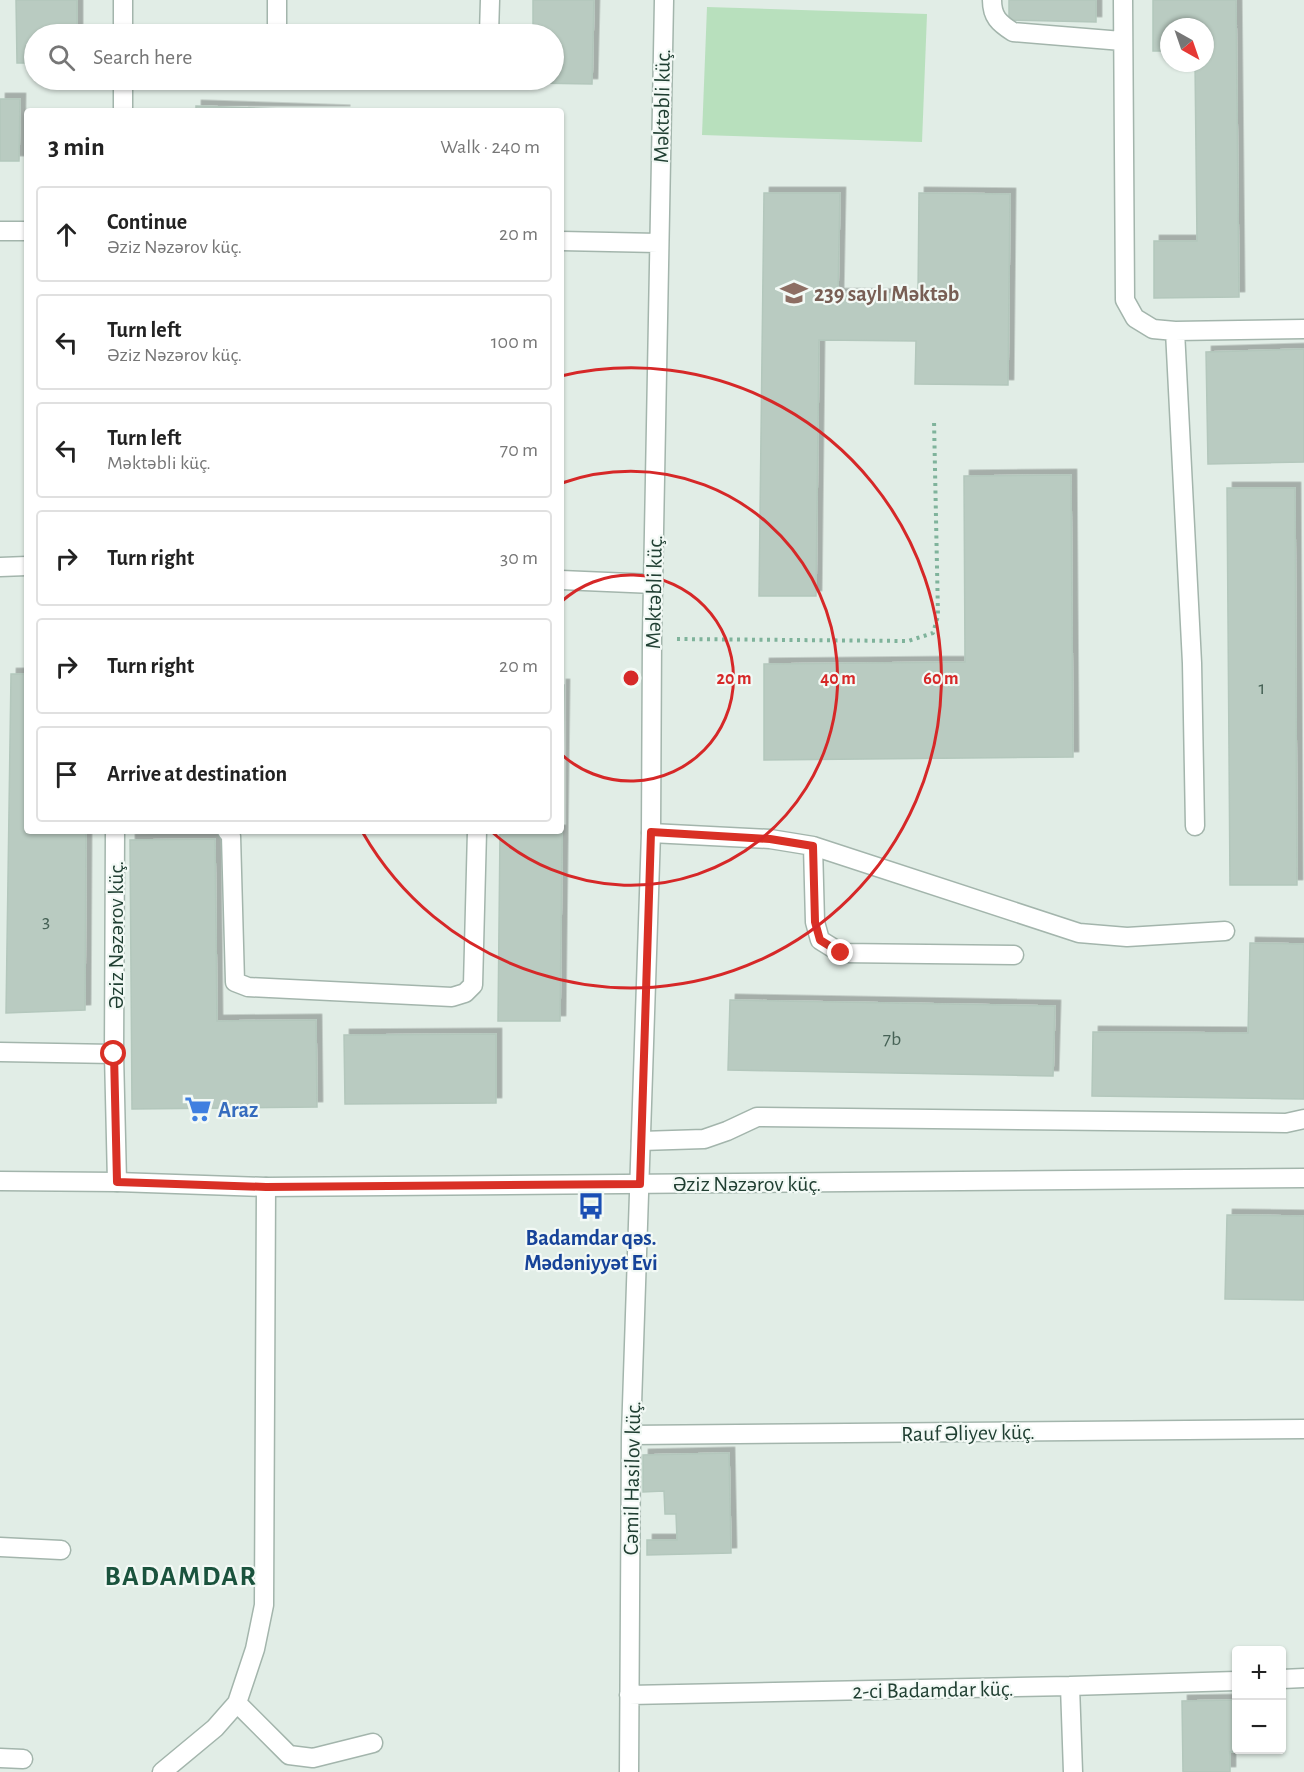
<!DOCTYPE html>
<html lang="en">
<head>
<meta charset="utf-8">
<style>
	:root { --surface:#fff; --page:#f6f6f6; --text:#222; --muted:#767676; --line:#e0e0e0 }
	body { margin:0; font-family:"Alegreya Sans",sans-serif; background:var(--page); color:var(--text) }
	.controls { position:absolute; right:18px; bottom:18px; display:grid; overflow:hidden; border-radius:6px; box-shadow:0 2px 4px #0004 }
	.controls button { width:54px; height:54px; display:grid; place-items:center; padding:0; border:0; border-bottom:2px solid var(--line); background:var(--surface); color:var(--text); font:30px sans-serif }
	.compass { position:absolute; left:1160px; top:18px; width:54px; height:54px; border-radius:50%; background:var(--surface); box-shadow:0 2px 4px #0004; rotate:140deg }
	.stop { position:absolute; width:18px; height:18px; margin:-14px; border:4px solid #d93025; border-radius:50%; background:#fff }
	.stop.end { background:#d93025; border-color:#fff; box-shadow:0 2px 6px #0008 }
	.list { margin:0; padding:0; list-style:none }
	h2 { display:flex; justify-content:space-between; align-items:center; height:78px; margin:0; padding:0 24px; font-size:26px }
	h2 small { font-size:20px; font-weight:400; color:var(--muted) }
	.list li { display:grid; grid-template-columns:39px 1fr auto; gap:18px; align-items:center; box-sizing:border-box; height:96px; margin:0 12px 12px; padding:0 12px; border:2px solid var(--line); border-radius:6px }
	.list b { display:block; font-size:22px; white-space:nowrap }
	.list p { margin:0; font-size:20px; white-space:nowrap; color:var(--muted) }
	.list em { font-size:20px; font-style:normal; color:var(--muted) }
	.icon { flex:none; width:33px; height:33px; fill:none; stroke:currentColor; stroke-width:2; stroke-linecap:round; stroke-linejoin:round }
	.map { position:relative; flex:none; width:1304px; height:1772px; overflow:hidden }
	.search { position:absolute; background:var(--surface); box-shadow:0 2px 4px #0004; left:24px; top:24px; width:540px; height:66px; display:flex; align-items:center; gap:15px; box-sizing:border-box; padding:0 21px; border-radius:33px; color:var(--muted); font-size:22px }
	.panel { position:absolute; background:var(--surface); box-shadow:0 2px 4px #0004; left:24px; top:108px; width:540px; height:726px; border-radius:6px }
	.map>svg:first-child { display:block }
	.green { fill:#b8e0bd }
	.building { fill:#b9cbc1; stroke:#b3c7bc; stroke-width:1.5; filter:url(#shadow) }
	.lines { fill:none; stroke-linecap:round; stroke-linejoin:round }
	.service-casing { stroke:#a3b5ac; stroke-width:21 }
	.minor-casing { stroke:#a3b5ac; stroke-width:21 }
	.tertiary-casing { stroke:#a3b5ac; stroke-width:21 }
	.path { stroke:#7fb39b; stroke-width:4; stroke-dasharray:3 4.5; stroke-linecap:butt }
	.service { stroke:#fff; stroke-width:18 }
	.minor { stroke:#fff; stroke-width:18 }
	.tertiary { stroke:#fff; stroke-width:18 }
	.route { stroke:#d93025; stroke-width:8 }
	.ring { fill:none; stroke:#d62828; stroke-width:3 }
	.labels { text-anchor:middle; stroke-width:4.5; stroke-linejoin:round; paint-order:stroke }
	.number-label { font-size:20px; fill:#466256 }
	.street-label { font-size:22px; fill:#203f32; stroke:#f2f9f5 }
	.education-label { font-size:22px; font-weight:bold; fill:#785e54; stroke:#f2f9f5; text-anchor:start }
	.shop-label { font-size:22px; font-weight:bold; fill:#366cbe; stroke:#f2f9f5; text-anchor:start }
	.transit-label { font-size:22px; font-weight:bold; fill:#164399; stroke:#f2f9f5 }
	.district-label { font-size:28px; font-weight:bold; letter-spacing:1.5px; fill:#1a533d; stroke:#f2f9f5 }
	.centre { fill:#d62828; stroke:#f2f9f5; stroke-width:3 }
	.ring-label { font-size:18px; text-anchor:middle; font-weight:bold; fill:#d62828; stroke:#f2f9f5; stroke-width:4.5; stroke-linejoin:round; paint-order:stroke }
</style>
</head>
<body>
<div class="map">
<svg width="1304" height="1772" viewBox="0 0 1304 1772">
	<defs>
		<filter id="shadow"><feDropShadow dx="5.5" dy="-5.5" stdDeviation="0" flood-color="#0004"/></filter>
	</defs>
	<rect width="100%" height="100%" fill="#e1ede6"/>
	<path class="green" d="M707,7L927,14L922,142L702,135Z"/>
	<path class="building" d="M16,0H77V34H34V63H17Z
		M533,0H594L592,84L532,83V80H554V34H533Z
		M1009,0H1096V22L1009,20Z
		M1153,0H1236L1239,297L1154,298V241H1197L1195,63H1205V27H1169V51H1153Z
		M0,99H20L19,161H0Z
		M196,106L345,111H196Z
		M764,193H840L838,294L918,295L919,193L1010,194L1008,385L915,384L916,341L819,340L816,596H759Z
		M1304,349V462L1208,464L1206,352Z
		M1071,475L1073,757L764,760V664L965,662L964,476Z
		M1227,488H1295L1297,885H1230Z
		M11,674H27V831H86L85,1010L6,1013Z
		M561,685H564L560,1021H498L500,831H561Z
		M215,839L217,1021L316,1020L317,1107L132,1109L130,840Z
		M1250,943L1304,944V1099L1092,1096L1093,1032L1248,1033Z
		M730,1000L1055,1006L1053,1076L728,1070Z
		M496,1034V1103L345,1104L344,1035Z
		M1227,1215L1304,1216V1300L1225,1299Z
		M729,1453L731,1553L647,1555V1540H677L676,1514H665L664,1491L643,1492V1455Z
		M1236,1700V1750H1267V1752H1230V1772H1183L1182,1701Z"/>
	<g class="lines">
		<defs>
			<path id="service" d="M992,0C992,17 999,23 1013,32L1122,41
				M1123,0L1125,300L1135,318L1153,329L1175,331L1304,329
				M277,34V0
				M489,34L490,0
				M1175,331L1192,663L1195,826
				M227,831L231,836L235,982L248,987L452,997L465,993L473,985L477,831
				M651,833L770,839L813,846L1079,933L1127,937L1225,931
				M813,846L815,922L820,940L841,953L1014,955
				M0,1052L114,1054
				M641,1141L704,1139L727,1131L757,1117L1286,1123L1304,1119"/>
			<path id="minor" d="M123,0V34
				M123,111V80
				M0,231H27
				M561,241L658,243
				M0,567L27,566
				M561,580L654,584
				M115,831L114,1054L117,1182
				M631,1435L1304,1429
				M0,1547L61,1550
				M1282,1679L1304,1678
				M1070,1686L1073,1772
				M629,1695L1070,1686L1236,1681
				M237,1703L289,1755L313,1758L373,1743
				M0,1758L23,1759
				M162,1772L215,1728L237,1703L255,1649L264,1605L266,1187
				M629,1772L631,1435L651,833L652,638L664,0"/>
			<path id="tertiary" d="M0,1181L117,1182L266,1187L1304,1178"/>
		</defs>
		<use href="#service" class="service-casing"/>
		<use href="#minor" class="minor-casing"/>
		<use href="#tertiary" class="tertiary-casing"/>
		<path class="path" d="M677,639L908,641L933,633L938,616L934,420"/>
		<use href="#service" class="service"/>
		<use href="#minor" class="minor"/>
		<use href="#tertiary" class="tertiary"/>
	</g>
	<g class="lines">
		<path class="route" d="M114,1054L117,1182L266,1187L640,1184L651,832L770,839L813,846L815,922L820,940L841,953"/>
	</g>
	<g class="ring">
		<path d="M561 602A103 103 0 1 1 561 754"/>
		<path d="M562 483A207 207 0 1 1 492 832"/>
		<path d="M561 376A310 310 0 1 1 363 833"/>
	</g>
	<defs>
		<symbol id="school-bare" viewBox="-9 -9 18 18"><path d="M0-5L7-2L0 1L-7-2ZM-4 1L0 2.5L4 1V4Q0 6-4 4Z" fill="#8d6e63" stroke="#f2f9f5" stroke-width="2.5" paint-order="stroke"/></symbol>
		<symbol id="supermarket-bare" viewBox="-9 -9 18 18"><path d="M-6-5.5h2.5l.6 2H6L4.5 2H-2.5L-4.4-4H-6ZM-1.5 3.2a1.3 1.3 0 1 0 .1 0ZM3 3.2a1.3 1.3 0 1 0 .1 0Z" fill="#3f7fe0" stroke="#f2f9f5" stroke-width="2.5" paint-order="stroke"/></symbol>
		<symbol id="bus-bare" viewBox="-9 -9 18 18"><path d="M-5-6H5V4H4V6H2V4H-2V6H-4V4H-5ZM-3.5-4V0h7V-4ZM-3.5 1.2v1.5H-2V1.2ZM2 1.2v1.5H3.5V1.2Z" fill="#1a4fb4" stroke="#f2f9f5" stroke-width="2.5" paint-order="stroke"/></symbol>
	</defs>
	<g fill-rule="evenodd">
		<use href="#school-bare" x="775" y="274" width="38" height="38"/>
		<use href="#supermarket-bare" x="179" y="1090" width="38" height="38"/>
		<use href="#bus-bare" x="572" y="1187" width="38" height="38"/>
	</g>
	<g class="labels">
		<g class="number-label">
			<text x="1262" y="694">1</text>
			<text x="46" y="927">3</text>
			<text x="892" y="1045">7b</text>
		</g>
		<g class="street-label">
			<text transform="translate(661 106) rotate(-89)" y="8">Məktəbli küç.</text>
			<text transform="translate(653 592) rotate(-89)" y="8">Məktəbli küç.</text>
			<text transform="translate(115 935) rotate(-90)" y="8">Əziz Nəzərov küç.</text>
			<text x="747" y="1191">Əziz Nəzərov küç.</text>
			<text transform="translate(968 1432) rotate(-1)" y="8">Rauf Əliyev küç.</text>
			<text transform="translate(631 1478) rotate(-89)" y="8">Cəmil Hasilov küç.</text>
			<text transform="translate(933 1689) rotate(-1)" y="8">2-ci Badamdar küç.</text>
		</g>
		<g class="education-label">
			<text x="814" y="301">239 saylı Məktəb</text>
		</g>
		<g class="shop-label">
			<text x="218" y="1117">Araz</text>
		</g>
		<g class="transit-label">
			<text x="591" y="1245">Badamdar qəs.<tspan x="591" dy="25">Mədəniyyət Evi</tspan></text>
		</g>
		<g class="district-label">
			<text x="181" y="1585">BADAMDAR</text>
		</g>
	</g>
	<circle cx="631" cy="678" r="9" class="centre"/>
	<g class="ring-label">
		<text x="734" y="684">20 m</text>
		<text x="838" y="684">40 m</text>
		<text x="941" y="684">60 m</text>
	</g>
</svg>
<div class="controls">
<button>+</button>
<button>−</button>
</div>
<svg class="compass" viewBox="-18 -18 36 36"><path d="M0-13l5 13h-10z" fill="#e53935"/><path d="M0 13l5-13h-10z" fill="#767676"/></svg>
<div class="stop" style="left:114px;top:1054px"></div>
<div class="stop end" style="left:841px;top:953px"></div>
<div class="search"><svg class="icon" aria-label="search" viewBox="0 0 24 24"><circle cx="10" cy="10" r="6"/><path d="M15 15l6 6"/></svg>Search here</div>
<section class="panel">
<h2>3 min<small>Walk · 240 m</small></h2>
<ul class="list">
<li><svg class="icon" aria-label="ahead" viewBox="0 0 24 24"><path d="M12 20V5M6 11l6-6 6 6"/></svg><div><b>Continue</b><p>Əziz Nəzərov küç.</p></div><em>20 m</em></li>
<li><svg class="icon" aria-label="left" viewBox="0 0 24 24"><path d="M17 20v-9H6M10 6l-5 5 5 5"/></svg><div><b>Turn left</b><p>Əziz Nəzərov küç.</p></div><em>100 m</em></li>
<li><svg class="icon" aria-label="left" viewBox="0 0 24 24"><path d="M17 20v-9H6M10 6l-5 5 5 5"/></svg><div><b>Turn left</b><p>Məktəbli küç.</p></div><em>70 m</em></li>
<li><svg class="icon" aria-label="right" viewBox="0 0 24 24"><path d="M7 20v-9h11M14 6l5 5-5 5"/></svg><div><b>Turn right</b></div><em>30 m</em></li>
<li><svg class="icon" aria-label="right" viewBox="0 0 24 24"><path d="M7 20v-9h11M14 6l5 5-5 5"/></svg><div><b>Turn right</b></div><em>20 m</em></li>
<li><svg class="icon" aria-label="arrive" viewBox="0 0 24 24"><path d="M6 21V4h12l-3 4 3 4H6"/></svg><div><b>Arrive at destination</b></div></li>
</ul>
</section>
</div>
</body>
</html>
